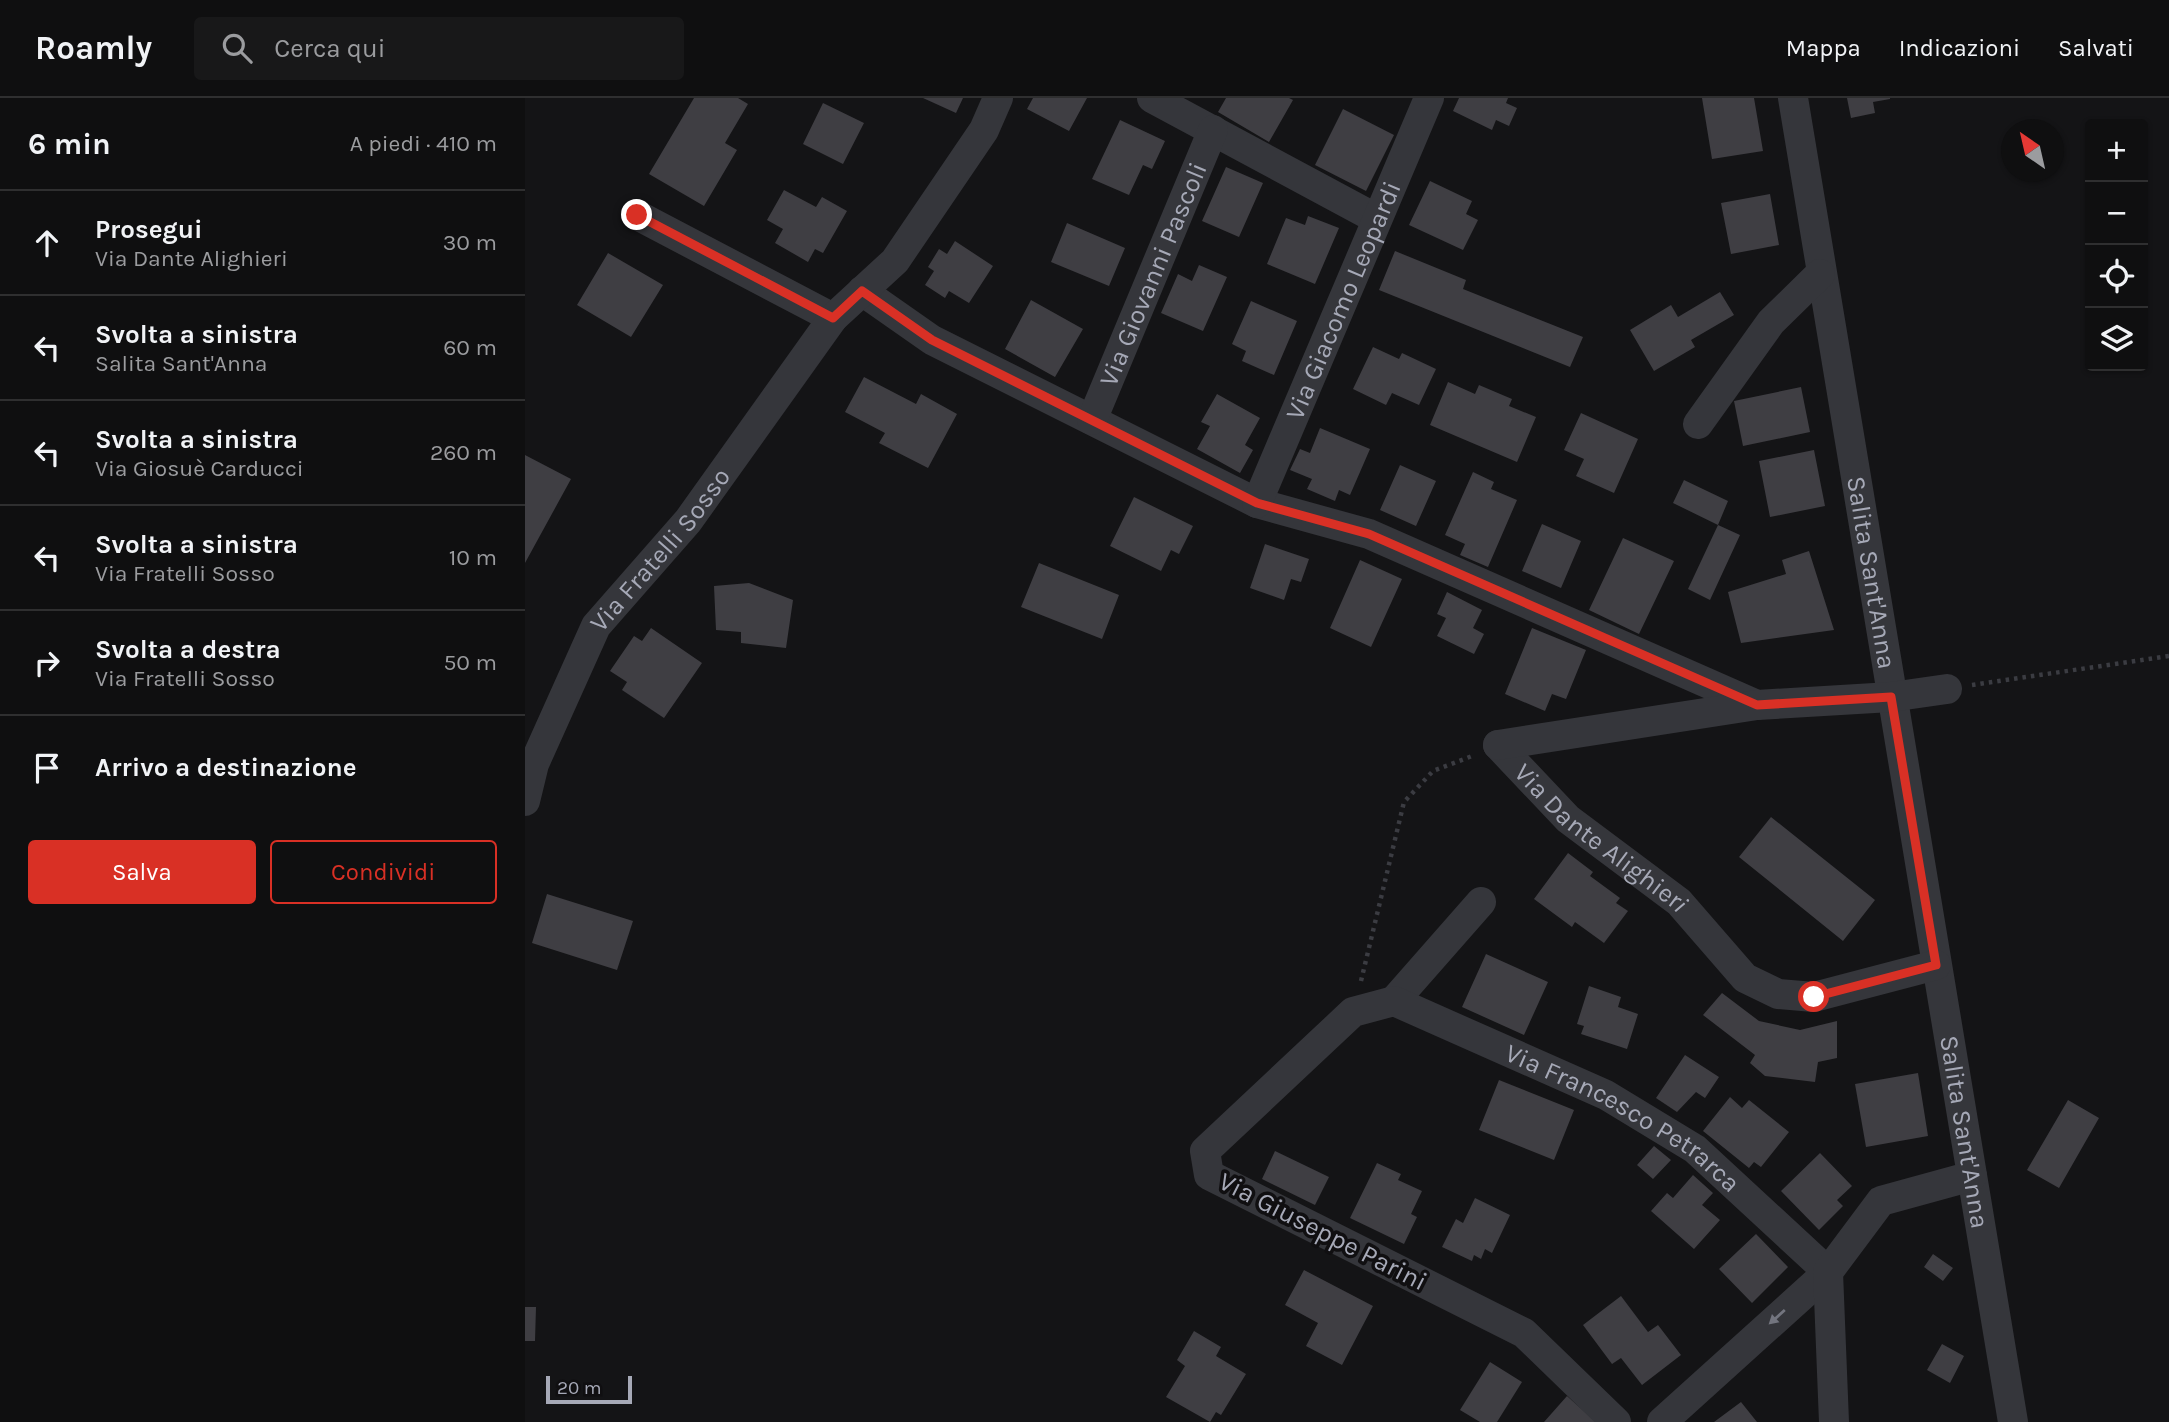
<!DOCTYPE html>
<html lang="it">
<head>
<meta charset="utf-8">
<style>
	:root { --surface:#0f0f10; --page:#181819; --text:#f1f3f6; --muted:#9b9c9f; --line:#2f2f30; --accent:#d93025 }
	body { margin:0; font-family:Karla,sans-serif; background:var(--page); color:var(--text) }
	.controls { position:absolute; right:21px; top:21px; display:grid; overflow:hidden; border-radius:7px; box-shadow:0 2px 5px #0004 }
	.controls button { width:63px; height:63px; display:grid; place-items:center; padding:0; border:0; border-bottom:2px solid var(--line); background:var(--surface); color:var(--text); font:35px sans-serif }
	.compass { position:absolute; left:1476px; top:21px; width:63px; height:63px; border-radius:50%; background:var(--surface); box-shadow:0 2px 5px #0004; rotate:326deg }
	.scale { position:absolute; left:21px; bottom:18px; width:86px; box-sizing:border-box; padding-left:7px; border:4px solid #a6a9b7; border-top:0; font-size:19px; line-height:24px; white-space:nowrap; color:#a6a9b7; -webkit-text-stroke:5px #100f11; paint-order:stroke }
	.stop { position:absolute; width:21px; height:21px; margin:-16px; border:5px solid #d93025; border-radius:50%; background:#fff }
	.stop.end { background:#d93025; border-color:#fff; box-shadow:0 2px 7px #0008 }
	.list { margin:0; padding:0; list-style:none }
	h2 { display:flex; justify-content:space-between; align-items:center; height:91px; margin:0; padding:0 28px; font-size:30px }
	h2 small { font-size:23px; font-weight:400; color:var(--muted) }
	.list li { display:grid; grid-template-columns:46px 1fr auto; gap:21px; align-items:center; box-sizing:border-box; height:105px; padding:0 28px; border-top:2px solid var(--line) }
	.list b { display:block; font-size:26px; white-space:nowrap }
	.list p { margin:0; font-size:23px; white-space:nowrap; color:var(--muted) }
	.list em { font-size:23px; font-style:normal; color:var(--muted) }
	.actions { display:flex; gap:14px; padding:21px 28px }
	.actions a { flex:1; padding:16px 0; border:2px solid var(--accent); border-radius:7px; text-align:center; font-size:24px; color:var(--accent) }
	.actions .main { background:var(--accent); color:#fff }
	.icon { flex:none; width:38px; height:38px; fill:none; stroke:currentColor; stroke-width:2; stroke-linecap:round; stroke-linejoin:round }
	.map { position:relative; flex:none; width:1644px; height:1324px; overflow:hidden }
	header { display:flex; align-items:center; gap:42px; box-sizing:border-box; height:98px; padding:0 35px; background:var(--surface); border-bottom:2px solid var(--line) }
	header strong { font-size:33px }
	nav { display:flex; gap:38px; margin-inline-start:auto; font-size:24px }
	.search { width:490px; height:63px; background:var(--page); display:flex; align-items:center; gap:18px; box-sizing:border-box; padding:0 24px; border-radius:7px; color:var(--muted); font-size:26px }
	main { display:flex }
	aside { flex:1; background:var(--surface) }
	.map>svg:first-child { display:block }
	.building { fill:#3f3e43 }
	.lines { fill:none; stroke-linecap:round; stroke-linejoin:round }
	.path { stroke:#3b3c42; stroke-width:4.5; stroke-dasharray:3.5 5; stroke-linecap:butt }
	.minor { stroke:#35363b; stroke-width:30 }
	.oneway { fill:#73757f }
	.route { stroke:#d93025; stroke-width:9 }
	.labels { text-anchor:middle; stroke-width:7; stroke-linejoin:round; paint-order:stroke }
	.street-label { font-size:26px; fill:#a6a9b7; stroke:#100f11 }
</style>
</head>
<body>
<header>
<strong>Roamly</strong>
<div class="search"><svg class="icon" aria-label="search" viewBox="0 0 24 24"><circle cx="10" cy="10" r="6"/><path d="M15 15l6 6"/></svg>Cerca qui</div>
<nav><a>Mappa</a><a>Indicazioni</a><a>Salvati</a></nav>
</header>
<main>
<aside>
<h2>6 min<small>A piedi · 410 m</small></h2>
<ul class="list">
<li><svg class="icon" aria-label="ahead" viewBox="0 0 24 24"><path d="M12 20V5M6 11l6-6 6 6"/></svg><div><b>Prosegui</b><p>Via Dante Alighieri</p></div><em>30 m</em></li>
<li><svg class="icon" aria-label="left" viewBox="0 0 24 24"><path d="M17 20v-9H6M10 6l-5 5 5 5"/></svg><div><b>Svolta a sinistra</b><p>Salita Sant'Anna</p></div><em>60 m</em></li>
<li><svg class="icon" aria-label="left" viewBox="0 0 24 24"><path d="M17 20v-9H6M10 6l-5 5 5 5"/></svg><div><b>Svolta a sinistra</b><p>Via Giosuè Carducci</p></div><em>260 m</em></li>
<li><svg class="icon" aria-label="left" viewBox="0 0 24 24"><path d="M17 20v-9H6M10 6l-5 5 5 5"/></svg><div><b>Svolta a sinistra</b><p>Via Fratelli Sosso</p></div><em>10 m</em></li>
<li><svg class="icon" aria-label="right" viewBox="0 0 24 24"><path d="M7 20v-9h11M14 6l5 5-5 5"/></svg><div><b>Svolta a destra</b><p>Via Fratelli Sosso</p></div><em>50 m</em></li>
<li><svg class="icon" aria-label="arrive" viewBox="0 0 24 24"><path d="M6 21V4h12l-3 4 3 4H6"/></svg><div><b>Arrivo a destinazione</b></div></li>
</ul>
<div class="actions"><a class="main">Salva</a><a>Condividi</a></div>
</aside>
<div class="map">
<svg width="1644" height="1324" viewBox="0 0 1644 1324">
	<rect width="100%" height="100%" fill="#141416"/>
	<path class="building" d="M169,0H213L223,6L200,45L212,52L179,108L124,76Z
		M398,0H438L431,15Z
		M508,0H562L544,33L502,11Z
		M701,0H764L768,2L744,44L693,14Z
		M934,0H983L981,5L992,10L984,28L971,22L967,32L928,13Z
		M1177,0H1229L1238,53L1187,61Z
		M1322,0H1365V1L1348,4L1350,15L1326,20Z
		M298,5L339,25L318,66L278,46Z
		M818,11L869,37L841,93L790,67Z
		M595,22L640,43L627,71L618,67L604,97L567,81Z
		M701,69L738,85L714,139L677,123Z
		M905,83L947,103L941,116L953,122L938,152L884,127Z
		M259,92L291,109L297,99L322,113L298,155L290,151L283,164L250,145L258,131L242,122Z
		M1245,96L1254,147L1206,156L1196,105Z
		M783,118L814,130L790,186L742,166L761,120L780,127Z
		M542,125L600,150L584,188L526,164Z
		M430,143L468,168L444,205L424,193L420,200L400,187L409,173L403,169L414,151L422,156Z
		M870,153L941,182L938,191L1058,239L1045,269L854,192Z
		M83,155L138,187L106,239L52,207Z
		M674,167L702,179L678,233L636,215L653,176L667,183Z
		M1195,194L1209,217L1166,242L1170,249L1129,273L1105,232L1146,207L1153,219Z
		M506,202L558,231L530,279L480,251Z
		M726,203L772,223L749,277L717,263L721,253L707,246Z
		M848,249L874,261L877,255L911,271L894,307L867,295L861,307L828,291Z
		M339,279L391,306L396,296L432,316L403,370L354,345L360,335L320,314Z
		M923,284L950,296L954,287L987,301L984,308L1011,319L992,364L905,327Z
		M1276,289L1285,334L1218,348L1209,303Z
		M692,296L735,320L720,347L728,352L715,375L672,351L685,328L676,324Z
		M1056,315L1113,341L1089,395L1051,378L1059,361L1039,352Z
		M795,330L845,351L825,397L814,392L810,403L782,391L787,381L765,372L775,351L785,355Z
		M1289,352L1300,408L1245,419L1234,363Z
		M0,357L46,381L0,465Z
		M875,367L911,383L891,428L855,412Z
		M948,374L969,384L966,391L992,402L963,469L935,457L940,446L920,437Z
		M1159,382L1203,403L1193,427L1215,437L1185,502L1163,491L1193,427L1148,405Z
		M609,399L668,428L654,456L646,452L636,473L585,448Z
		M1017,426L1056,443L1036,490L997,473Z
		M1098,440L1149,463L1114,536L1064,512Z
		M740,446L784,461L776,484L766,481L759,502L725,490Z
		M1284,453L1309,532L1216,545L1203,494L1261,476L1257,462Z
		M835,462L877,481L846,549L805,530Z
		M514,465L594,497L577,541L496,509Z
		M224,485L268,502L261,550L216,545V534L191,532L189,488Z
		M922,494L957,512L948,530L959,536L949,556L912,538L921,520L912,516Z
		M126,530L177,565L139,620L97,592L102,584L85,573L109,538L117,543Z
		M1007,530L1061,552L1041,601L1027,596L1020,613L980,596Z
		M1246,719L1350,802L1318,843L1214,759Z
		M1043,755L1068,774L1065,778L1095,800L1091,805L1103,813L1079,845L1050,824L1047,829L1009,801Z
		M22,796L108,823L92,872L7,845Z
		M961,856L1023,884L999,937L937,909Z
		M1064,888L1096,899L1093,909L1113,916L1102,951L1056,936L1059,928L1052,926Z
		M1197,895L1234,923L1275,932L1312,923V960L1293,964L1290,984L1240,978L1225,965L1230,957L1178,917Z
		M1160,957L1194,979L1180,1000L1171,994L1152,1014L1131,1000Z
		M1393,975L1403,1038L1341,1049L1330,986Z
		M974,982L1049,1012L1029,1062L954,1032Z
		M1205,999L1217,1010L1224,1002L1264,1034L1236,1069L1229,1064L1224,1070L1178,1033Z
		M1543,1002L1574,1020L1534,1090L1502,1072Z
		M1129,1048L1146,1062L1128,1081L1112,1067Z
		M750,1053L804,1079L790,1107L737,1081Z
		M1295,1055L1327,1088L1312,1102L1318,1108L1294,1132L1256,1093Z
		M852,1065L876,1076L873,1082L897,1093L886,1116L892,1119L879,1146L825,1120Z
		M1168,1077L1188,1095L1177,1107L1195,1122L1169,1151L1126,1113L1142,1095L1148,1100Z
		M950,1100L985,1117L967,1155L960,1151L956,1161L949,1157L947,1163L917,1149L931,1121L938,1125Z
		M1231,1136L1263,1169L1227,1205L1194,1171Z
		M1408,1156L1428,1170L1418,1183L1399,1169Z
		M779,1172L848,1208L817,1267L781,1248L793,1225L760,1207Z
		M1096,1198L1123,1234L1133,1227L1156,1257L1117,1287L1096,1260L1087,1266L1058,1227Z
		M0,1209H11L10,1243H0Z
		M669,1233L696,1249L691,1258L721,1276L696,1317L691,1314L685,1324L641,1299L660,1268L652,1262Z
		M1417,1246L1439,1258L1425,1285L1402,1272Z
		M965,1264L997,1284L972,1324H955L935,1312Z
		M1042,1298L1071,1324H1019Z
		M1216,1304L1232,1324H1189Z"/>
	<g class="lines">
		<path class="path" d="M1447,587L1644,558
			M836,883L879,704L908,673L947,658"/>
		<g class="minor">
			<path d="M627,0L852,121"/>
			<path id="s1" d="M1268,0L1488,1324"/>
			<path d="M112,117L308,220"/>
			<path d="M337,193L407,242L732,405L844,436L1232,607"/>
			<path id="s2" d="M567,322L688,32"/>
			<path d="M1173,326L1246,224L1295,176"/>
			<path id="s3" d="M732,405L904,0"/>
			<path id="s4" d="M973,647L1043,721L1154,804L1220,880L1253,896L1289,899L1411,867"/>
			<path d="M973,647L1232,607L1366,599L1422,591"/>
			<path id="s5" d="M0,703L9,666L71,528L163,423L308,220L370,163L459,32L473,0"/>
			<path d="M869,903L956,804"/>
			<path id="s6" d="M1091,1324L999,1235L684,1077L680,1053L828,914L869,903L1081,997L1170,1051L1303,1174L1137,1324"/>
			<path d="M1309,1324L1303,1174L1356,1103L1447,1078"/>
		</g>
	</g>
	<defs><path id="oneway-solid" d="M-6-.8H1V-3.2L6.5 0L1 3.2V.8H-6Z" transform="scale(1.75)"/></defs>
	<use class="oneway" href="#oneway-solid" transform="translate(1252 1219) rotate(138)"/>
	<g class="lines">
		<path class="route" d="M112,117L308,220L337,193L407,242L732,405L844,436L1232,607L1366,599L1411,867L1289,899"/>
	</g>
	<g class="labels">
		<g class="street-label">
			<text dy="9" stroke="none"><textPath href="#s2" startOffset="158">Via Giovanni Pascoli</textPath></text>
			<text dy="9" stroke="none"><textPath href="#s3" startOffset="220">Via Giacomo Leopardi</textPath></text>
			<text dy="9" stroke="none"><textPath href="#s5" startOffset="289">Via Fratelli Sosso</textPath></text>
			<text dy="9" stroke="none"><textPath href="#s1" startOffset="481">Salita Sant'Anna</textPath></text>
			<text dy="9" stroke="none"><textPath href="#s4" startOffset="140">Via Dante Alighieri</textPath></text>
			<text dy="9" stroke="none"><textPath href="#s6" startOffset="1008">Via Francesco Petrarca</textPath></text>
			<text dy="9" stroke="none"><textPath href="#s1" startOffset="1048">Salita Sant'Anna</textPath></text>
			<text transform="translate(798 1133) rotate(27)" y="9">Via Giuseppe Parini</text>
		</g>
	</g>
</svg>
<div class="controls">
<button>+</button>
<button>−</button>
<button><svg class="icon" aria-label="locate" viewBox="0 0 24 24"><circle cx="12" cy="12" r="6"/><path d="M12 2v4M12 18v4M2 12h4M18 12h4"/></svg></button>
<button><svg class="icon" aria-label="layers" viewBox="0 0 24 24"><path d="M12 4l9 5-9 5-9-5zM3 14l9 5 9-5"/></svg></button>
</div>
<svg class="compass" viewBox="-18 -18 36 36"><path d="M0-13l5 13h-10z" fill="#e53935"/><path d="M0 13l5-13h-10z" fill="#9b9c9f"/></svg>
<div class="scale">20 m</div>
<div class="stop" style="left:1289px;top:899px"></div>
<div class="stop end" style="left:112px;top:117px"></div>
</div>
</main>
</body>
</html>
